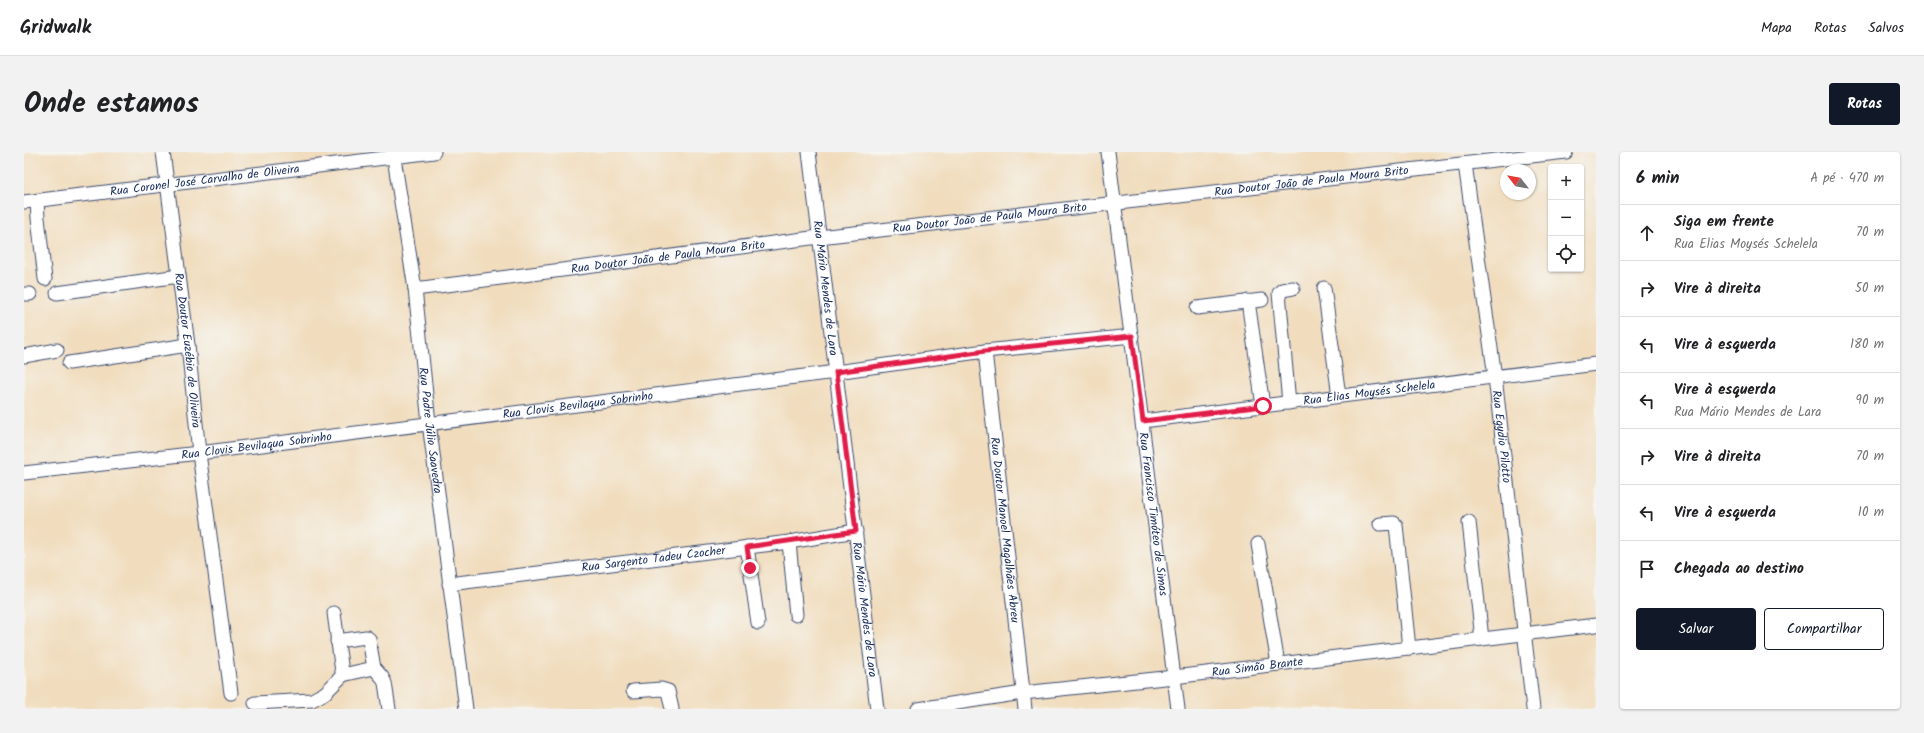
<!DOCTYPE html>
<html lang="pt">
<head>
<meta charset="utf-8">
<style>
	:root { --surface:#fff; --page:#f2f2f2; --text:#202124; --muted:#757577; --line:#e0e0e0; --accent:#111827 }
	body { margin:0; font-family:Kalam,sans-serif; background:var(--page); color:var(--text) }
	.controls { position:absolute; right:12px; top:12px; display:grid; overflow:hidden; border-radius:4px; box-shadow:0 1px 3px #0004 }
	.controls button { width:36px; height:36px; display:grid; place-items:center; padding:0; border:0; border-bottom:1px solid var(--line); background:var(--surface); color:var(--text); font:20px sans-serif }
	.compass { position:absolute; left:1476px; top:12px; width:36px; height:36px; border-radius:50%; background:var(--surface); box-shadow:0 1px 3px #0004; rotate:301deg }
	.stop { position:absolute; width:12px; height:12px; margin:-9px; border:3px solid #e11d48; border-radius:50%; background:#fff }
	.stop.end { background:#e11d48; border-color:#fff; box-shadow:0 1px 4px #0008 }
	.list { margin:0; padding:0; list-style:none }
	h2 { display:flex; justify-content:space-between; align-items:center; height:52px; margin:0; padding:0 16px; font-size:17px }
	h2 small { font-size:13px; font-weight:400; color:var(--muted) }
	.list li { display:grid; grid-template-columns:26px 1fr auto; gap:12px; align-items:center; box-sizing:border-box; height:56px; padding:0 16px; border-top:1px solid var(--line) }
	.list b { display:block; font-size:15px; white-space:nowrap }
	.list p { margin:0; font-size:13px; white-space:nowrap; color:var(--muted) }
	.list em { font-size:13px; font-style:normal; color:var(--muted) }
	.actions { display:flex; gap:8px; padding:12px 16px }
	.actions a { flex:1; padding:9px 0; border:1px solid var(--accent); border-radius:4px; text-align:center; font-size:14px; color:var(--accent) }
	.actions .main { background:var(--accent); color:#fff }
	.icon { flex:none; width:22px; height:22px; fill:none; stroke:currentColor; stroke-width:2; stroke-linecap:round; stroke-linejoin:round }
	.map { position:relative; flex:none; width:1572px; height:557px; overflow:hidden; border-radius:4px }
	header { display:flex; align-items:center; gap:24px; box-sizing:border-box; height:56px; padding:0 20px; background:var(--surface); border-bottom:1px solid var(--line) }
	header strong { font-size:19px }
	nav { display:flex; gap:22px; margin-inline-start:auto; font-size:14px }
	.intro { display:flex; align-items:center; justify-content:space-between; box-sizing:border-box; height:96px; padding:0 24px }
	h1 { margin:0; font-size:28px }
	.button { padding:10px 18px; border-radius:4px; background:var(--accent); color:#fff; font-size:14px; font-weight:700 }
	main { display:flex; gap:24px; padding:0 24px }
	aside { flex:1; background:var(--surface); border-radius:4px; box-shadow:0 1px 3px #0004 }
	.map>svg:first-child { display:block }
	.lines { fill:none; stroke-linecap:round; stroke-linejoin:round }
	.minor-casing { stroke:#3b496c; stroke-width:15 }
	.minor { stroke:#fff; stroke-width:13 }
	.route { stroke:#e11d48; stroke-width:5 }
	.labels { text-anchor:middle; stroke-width:3; stroke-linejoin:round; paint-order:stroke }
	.street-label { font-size:12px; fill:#1b2f5e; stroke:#f6f6f2 }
</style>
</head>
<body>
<header>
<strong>Gridwalk</strong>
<nav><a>Mapa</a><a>Rotas</a><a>Salvos</a></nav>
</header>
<div class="intro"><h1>Onde estamos</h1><a class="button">Rotas</a></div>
<main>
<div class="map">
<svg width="1572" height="557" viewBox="0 0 1572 557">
	<rect width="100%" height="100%" fill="#f6f6f2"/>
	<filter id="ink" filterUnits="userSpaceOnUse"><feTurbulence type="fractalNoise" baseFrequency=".025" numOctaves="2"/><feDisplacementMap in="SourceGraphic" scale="8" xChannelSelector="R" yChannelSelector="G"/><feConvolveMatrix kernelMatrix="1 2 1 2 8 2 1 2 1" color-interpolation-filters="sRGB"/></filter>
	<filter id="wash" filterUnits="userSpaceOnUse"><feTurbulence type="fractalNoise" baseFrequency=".012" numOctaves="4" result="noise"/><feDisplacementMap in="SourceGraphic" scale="16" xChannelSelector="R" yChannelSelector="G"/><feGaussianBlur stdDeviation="0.9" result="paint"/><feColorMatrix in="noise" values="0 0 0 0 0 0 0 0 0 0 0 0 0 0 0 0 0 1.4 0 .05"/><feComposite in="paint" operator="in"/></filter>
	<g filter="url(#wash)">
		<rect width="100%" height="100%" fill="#f1ddbe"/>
	</g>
	<g filter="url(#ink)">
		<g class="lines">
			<defs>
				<g id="minor">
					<path id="s1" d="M139,0L164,193L175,301L207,541"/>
					<path id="s2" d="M369,0L391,137L405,271L442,557"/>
					<path id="s3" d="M785,0L853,557"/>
					<path id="s4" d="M1084,0L1154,557"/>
					<path id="s5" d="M1441,12L1471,225L1509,557"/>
					<path d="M13,49L14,66L21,127"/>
					<path id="s6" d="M0,50L410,0"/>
					<path d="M1300,136L1315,244"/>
					<path id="s7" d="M391,137L795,85L1542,0"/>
					<path d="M33,141L155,124"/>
					<path d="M0,142H6"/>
					<path d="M1224,149L1239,254"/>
					<path d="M1173,156L1238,148"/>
					<path id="s8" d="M961,199L1001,557"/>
					<path d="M0,204L33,198"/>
					<path d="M45,211L164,193"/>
					<path d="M1265,251L1255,141L1258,138L1269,136"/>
					<path id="s9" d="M1119,269L1572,212"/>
					<path id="s10" d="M0,321L175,301L812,220L961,199L1108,184"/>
					<path d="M1445,370L1458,487"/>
					<path d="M1356,372L1370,371L1372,373L1385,496"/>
					<path d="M765,390L772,463"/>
					<path d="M1234,392L1254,512"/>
					<path d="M723,395L734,471"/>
					<path id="s11" d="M425,432L765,390L832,379"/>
					<path d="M310,461L318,520L320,522H323L350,516"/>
					<path d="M313,489L342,485L345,487L350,516L358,525L361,531L365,557"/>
					<path d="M609,539L637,537L644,539L648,557"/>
					<path d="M231,551L288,548L301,541L320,522"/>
					<path id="s12" d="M894,557L999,541L1150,525L1572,473"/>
				</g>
			</defs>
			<use href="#minor" class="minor-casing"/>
			<use href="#minor" class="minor"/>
		</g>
	</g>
	<g class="lines" filter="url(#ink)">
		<path class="route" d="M726,416L723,395L832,379L812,220L961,199L1108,184L1119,269L1239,254"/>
	</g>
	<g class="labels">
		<g class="street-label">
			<text dy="4" stroke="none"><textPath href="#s6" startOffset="182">Rua Coronel José Carvalho de Oliveira</textPath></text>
			<text dy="4" stroke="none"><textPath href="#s7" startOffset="903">Rua Doutor João de Paula Moura Brito</textPath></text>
			<text dy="4" stroke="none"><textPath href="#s7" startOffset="579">Rua Doutor João de Paula Moura Brito</textPath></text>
			<text dy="4" stroke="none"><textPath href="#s7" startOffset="255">Rua Doutor João de Paula Moura Brito</textPath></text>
			<text dy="4" stroke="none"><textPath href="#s3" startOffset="137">Rua Mário Mendes de Lara</textPath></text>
			<text dy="4" stroke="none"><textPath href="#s1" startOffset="200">Rua Doutor Euzébio de Oliveira</textPath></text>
			<text dy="4" stroke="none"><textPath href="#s9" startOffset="228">Rua Elias Moysés Schelela</textPath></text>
			<text dy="4" stroke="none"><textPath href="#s10" startOffset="558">Rua Clovis Bevilaqua Sobrinho</textPath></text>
			<text dy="4" stroke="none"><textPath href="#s2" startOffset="281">Rua Padre Júlio Saavedra</textPath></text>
			<text dy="4" stroke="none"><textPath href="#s5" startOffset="275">Rua Egydio Pilotto</textPath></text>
			<text dy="4" stroke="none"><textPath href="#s10" startOffset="234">Rua Clovis Bevilaqua Sobrinho</textPath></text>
			<text dy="4" stroke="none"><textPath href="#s4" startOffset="365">Rua Francisco Timóteo de Simas</textPath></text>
			<text dy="4" stroke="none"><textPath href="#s8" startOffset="180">Rua Doutor Manoel Magalhães Abreu</textPath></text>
			<text dy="4" stroke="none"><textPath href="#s11" startOffset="206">Rua Sargento Tadeu Czocher</textPath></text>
			<text dy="4" stroke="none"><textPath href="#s3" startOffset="461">Rua Mário Mendes de Lara</textPath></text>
			<text dy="4" stroke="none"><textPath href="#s12" startOffset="342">Rua Simão Brante</textPath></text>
		</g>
	</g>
</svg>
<div class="controls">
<button>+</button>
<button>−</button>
<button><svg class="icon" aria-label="locate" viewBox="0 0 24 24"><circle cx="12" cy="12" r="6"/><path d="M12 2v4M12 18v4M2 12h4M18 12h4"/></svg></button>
</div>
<svg class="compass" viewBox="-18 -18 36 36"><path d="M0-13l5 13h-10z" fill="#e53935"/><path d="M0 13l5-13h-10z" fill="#757577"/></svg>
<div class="stop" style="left:1239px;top:254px"></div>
<div class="stop end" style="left:726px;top:416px"></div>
</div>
<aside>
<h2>6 min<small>A pé · 470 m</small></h2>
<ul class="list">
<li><svg class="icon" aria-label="ahead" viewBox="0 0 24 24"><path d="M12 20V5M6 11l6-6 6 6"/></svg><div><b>Siga em frente</b><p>Rua Elias Moysés Schelela</p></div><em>70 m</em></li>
<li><svg class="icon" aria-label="right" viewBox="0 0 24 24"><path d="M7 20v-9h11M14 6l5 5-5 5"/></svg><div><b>Vire à direita</b></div><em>50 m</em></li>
<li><svg class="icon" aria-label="left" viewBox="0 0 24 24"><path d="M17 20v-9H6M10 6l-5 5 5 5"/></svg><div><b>Vire à esquerda</b></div><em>180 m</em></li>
<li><svg class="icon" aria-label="left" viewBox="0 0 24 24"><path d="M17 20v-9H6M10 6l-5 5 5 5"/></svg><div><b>Vire à esquerda</b><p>Rua Mário Mendes de Lara</p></div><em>90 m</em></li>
<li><svg class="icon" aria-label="right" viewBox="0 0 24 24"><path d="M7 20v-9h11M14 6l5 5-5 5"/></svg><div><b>Vire à direita</b></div><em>70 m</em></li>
<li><svg class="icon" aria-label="left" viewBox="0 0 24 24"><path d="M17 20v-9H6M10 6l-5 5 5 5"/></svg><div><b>Vire à esquerda</b></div><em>10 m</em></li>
<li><svg class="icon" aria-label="arrive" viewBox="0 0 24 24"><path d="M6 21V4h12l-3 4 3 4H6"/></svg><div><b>Chegada ao destino</b></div></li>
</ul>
<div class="actions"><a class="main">Salvar</a><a>Compartilhar</a></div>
</aside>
</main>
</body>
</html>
